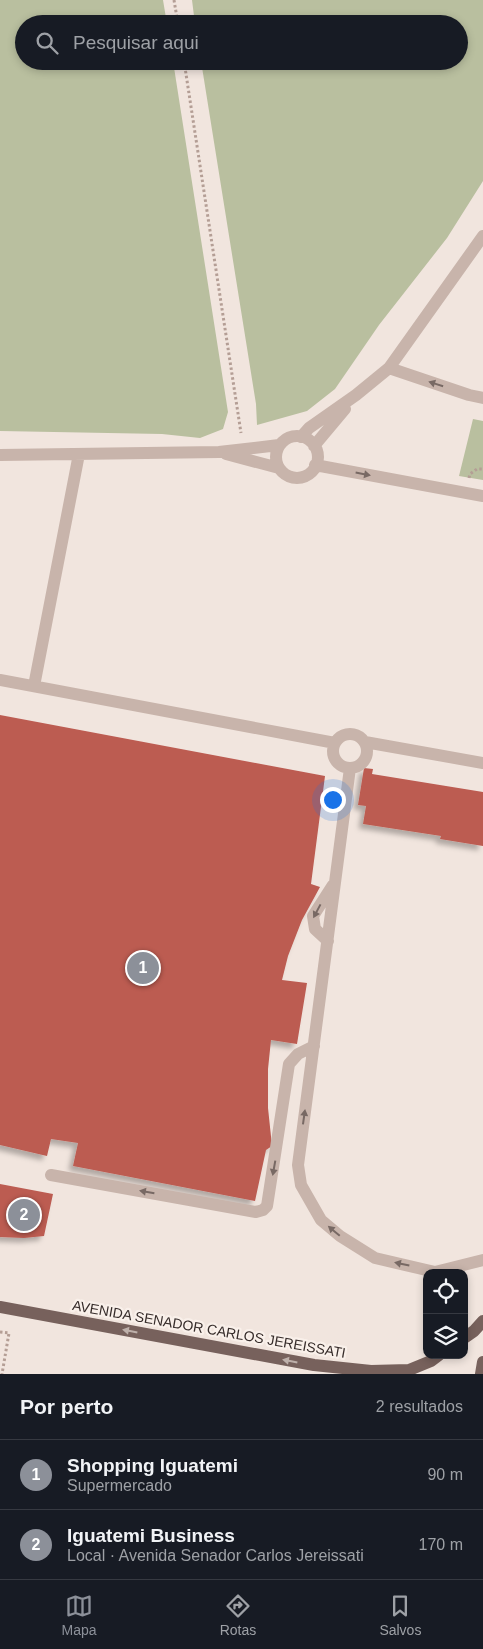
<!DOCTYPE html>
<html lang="pt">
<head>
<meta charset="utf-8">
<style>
	:root { --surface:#171b24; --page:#20242c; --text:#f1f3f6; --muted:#9ea1a6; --line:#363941; --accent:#8c9099 }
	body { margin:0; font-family:Helvetica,sans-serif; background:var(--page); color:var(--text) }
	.controls { position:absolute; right:15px; bottom:15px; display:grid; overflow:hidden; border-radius:10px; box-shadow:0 2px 8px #0003 }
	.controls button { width:45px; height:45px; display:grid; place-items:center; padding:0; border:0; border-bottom:1px solid var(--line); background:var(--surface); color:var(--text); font:25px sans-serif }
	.you { position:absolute; left:332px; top:799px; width:18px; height:18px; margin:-12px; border:4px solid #fff; border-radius:50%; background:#1a73e8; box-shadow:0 0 0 8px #1a73e833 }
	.badge { display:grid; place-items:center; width:32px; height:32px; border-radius:50%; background:var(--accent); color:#fff; font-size:16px; font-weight:700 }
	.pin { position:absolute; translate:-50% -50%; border:2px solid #fff; box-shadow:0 1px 5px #0006 }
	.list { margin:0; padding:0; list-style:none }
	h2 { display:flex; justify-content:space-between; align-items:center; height:65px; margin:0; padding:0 20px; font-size:21px }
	h2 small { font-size:16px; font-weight:400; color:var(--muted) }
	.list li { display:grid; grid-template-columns:32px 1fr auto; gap:15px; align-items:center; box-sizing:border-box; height:70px; padding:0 20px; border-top:1px solid var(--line) }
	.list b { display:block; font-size:19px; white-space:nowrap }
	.list p { margin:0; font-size:16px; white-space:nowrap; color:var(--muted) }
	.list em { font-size:16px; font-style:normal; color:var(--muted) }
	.icon { flex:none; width:28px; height:28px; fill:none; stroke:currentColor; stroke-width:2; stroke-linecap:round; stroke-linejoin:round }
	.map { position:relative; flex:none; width:483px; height:1374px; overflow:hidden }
	.search { position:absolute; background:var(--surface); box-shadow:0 2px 8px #0003; left:15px; right:15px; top:15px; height:55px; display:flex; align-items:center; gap:12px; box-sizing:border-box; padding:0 18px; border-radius:28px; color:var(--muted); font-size:19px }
	.sheet { height:205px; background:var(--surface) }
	nav { display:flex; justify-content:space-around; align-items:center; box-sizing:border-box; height:70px; border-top:1px solid var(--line); background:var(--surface); font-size:14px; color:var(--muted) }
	nav a { display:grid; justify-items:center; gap:2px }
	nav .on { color:var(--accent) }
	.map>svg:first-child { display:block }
	.green { fill:#b9bf9f }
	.building { fill:#bc5b51; filter:url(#shadow) }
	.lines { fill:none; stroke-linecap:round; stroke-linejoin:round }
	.path { stroke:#b49e95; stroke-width:3; stroke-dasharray:2.5 2.5; stroke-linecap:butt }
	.minor { stroke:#c8b4ab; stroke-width:12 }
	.major { stroke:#77615c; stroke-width:12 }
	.oneway { fill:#786964 }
	.oneway2 { fill:#beb0aa }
	.labels { text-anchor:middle; stroke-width:4.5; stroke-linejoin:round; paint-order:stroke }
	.street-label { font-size:14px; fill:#362c2a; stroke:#f9f0ea }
</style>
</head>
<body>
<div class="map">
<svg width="483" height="1374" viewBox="0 0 483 1374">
	<defs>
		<filter id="shadow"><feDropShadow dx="-4.5" dy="4.5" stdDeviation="2.5" flood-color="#0004"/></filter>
	</defs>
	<rect width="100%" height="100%" fill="#f1e5de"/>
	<path class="green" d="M0,0H163L167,24H24V61H173L228,412L223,429L200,438L162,434L0,431Z
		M192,0H483V181L447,238L379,325L335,389L307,411L257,425L256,404L201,61H459V24H195Z
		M473,419L483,421V480L459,476Z"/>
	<path class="building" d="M0,715L325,776L311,884L320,887L302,920L288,956L282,980L307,983L297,1044L271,1040L268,1069V1108L272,1146L266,1150L255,1201L73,1166L78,1143L51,1139L47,1156L0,1145Z
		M364,768L373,769L372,774L483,792V846L440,839L441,836L363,824L366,806L358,805Z
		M0,1184L53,1194L44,1236L24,1238L0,1237Z"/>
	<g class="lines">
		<path class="path" d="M174,0L178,24
			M184,61L241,433
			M469,478L470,474L477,469H483
			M0,1332L9,1333L2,1374"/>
		<path class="minor" d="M389,368L469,395L483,398
			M276 457a21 21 0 1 1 42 0a21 21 0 1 1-42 0Z
			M301,437L309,428L356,395L389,368L483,236
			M314,446L345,409
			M226,454L279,468
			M0,455L219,452L279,445
			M315,465L483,496
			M0,680L335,743
			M34,686L79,454
			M333 751a17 17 0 1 1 34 0a17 17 0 1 1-34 0Z
			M365,742L483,763
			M350,768L298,1165L301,1185L321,1220L340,1236L375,1258L435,1272L483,1260
			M328,941L315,929L313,916L333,885
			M51,1175L256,1212L263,1210L267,1206L289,1064L298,1054L314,1046"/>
		<path class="major" d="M0,1307L314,1365L371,1371L409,1370L431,1361L439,1355
			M464,1338L474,1331L483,1321
			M481,1374L483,1362"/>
	</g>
	<defs><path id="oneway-solid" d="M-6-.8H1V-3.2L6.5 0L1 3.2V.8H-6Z" transform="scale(1.25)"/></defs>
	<g class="oneway">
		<use href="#oneway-solid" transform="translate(436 384) rotate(-162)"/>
		<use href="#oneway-solid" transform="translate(363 474) rotate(11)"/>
		<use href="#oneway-solid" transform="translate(317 911) rotate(118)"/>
		<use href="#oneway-solid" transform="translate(304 1117) rotate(-82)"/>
		<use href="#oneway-solid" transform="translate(274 1168) rotate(100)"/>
		<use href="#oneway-solid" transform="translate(147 1192) rotate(-170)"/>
		<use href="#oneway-solid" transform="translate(334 1231) rotate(-140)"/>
		<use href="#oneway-solid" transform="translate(402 1264) rotate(-168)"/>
	</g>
	<g class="oneway2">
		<use href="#oneway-solid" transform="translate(130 1331) rotate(-169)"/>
		<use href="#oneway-solid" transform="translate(290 1361) rotate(-169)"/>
	</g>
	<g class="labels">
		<g class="street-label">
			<text transform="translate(209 1329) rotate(10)" y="5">AVENIDA SENADOR CARLOS JEREISSATI</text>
		</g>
	</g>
</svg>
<div class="controls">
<button><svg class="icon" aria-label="locate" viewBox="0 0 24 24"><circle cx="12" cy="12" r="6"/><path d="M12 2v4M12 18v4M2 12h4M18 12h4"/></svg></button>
<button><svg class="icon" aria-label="layers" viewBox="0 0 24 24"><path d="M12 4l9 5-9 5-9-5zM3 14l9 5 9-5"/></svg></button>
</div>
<div class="you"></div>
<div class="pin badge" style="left:143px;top:968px">1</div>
<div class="pin badge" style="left:24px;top:1215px">2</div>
<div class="search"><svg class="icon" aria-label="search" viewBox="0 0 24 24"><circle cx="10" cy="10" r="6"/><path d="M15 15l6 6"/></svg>Pesquisar aqui</div>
</div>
<section class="sheet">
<h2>Por perto<small>2 resultados</small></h2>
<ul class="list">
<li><span class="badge">1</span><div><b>Shopping Iguatemi</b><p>Supermercado</p></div><em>90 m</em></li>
<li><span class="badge">2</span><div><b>Iguatemi Business</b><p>Local · Avenida Senador Carlos Jereissati</p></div><em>170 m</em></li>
</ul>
</section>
<nav>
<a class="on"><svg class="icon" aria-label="map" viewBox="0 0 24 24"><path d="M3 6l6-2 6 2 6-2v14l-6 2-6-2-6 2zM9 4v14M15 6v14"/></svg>Mapa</a>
<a><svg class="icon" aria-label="directions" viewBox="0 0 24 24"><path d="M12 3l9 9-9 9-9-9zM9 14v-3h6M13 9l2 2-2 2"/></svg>Rotas</a>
<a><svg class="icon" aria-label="saved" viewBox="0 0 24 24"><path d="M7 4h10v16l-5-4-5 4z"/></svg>Salvos</a>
</nav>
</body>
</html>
